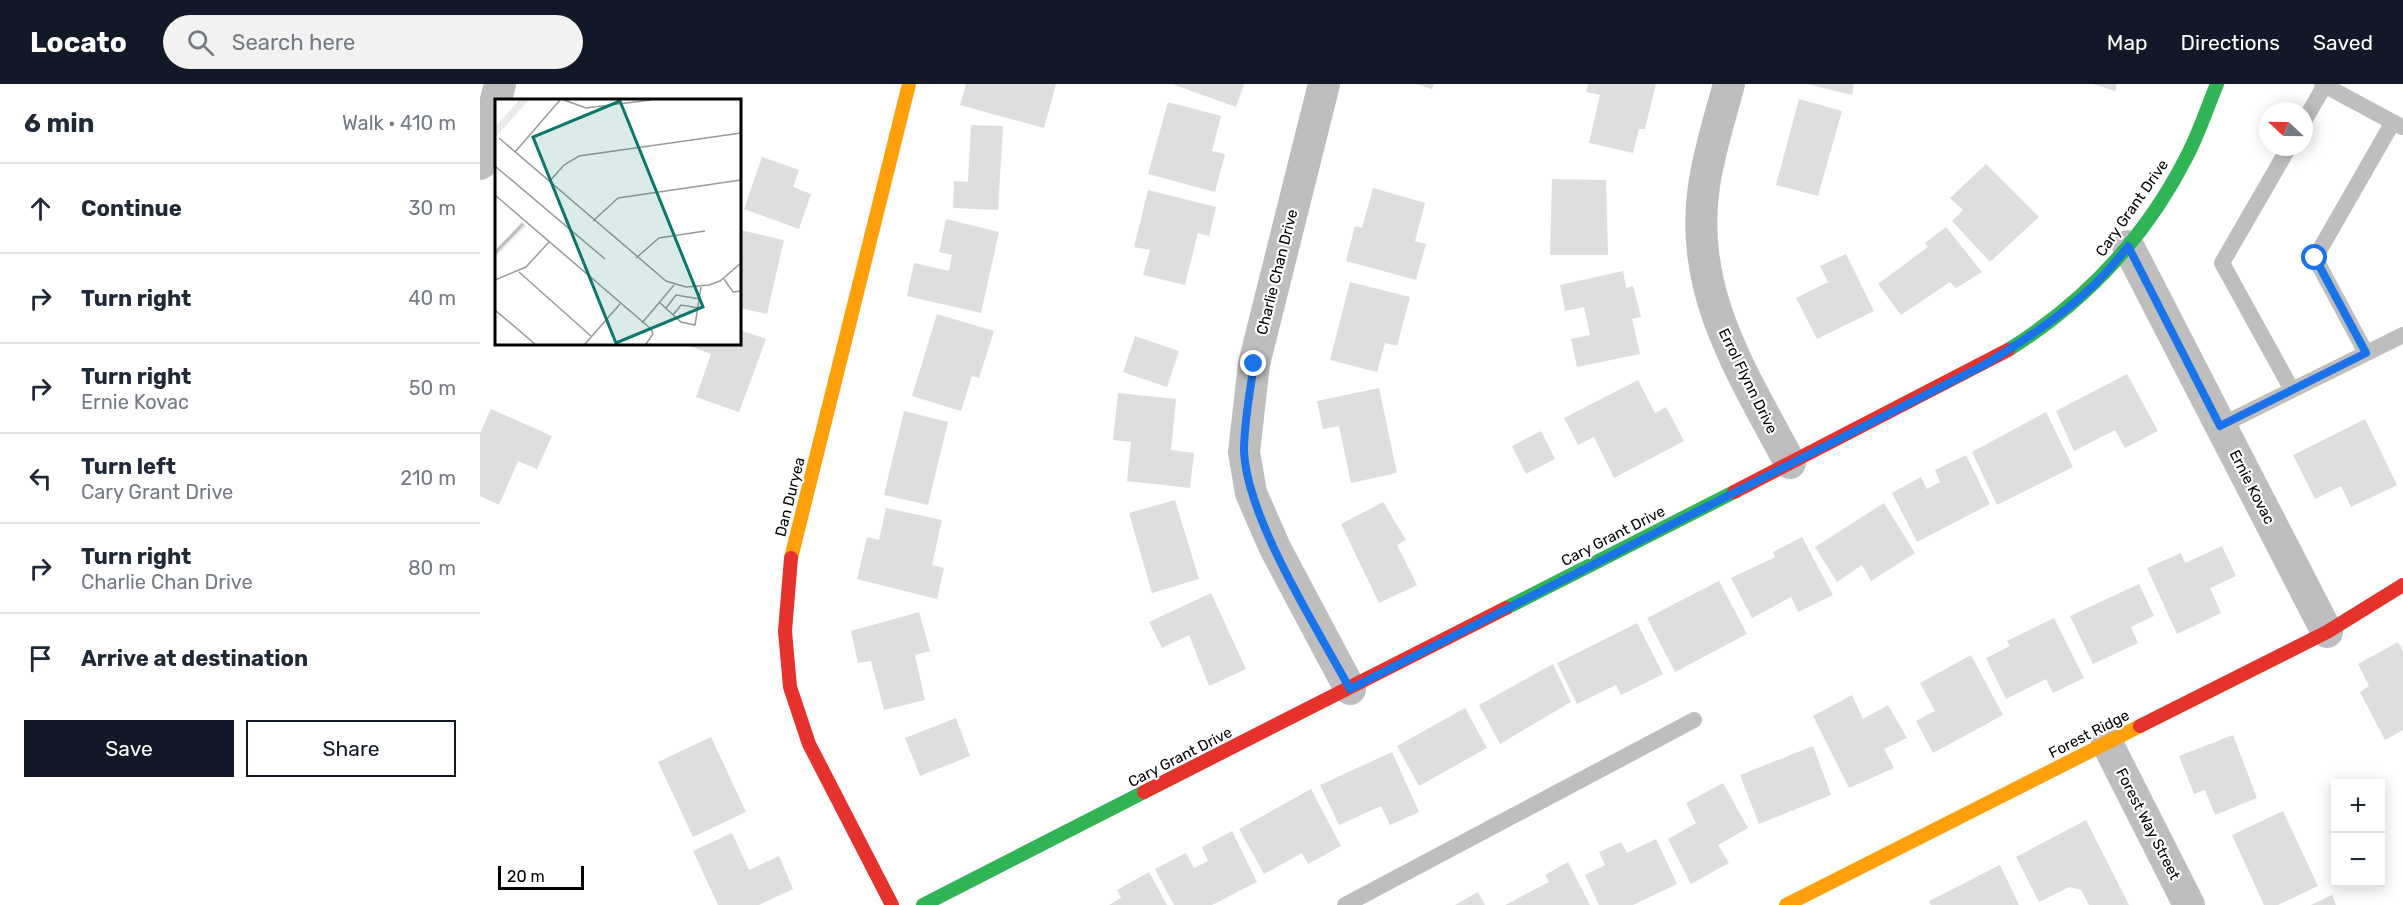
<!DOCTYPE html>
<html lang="en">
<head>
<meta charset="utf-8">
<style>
	:root { --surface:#fff; --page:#f2f2f3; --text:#1f2937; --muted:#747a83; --line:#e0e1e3; --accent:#111827 }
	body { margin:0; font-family:Rubik,sans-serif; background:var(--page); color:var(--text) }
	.controls { position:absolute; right:18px; bottom:18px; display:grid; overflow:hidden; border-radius:0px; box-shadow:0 3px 15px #0003 }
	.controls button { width:54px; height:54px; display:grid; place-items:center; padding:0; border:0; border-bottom:2px solid var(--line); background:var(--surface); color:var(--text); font:30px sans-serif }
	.compass { position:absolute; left:1779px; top:18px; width:54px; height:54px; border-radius:50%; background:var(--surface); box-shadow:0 3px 15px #0003; rotate:292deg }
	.scale { position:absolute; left:18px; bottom:15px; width:86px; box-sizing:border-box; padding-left:6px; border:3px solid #000; border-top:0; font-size:16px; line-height:21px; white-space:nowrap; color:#000; -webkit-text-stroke:4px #fff; paint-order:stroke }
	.stop { position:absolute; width:18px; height:18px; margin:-14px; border:4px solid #1a73e8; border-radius:50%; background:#fff }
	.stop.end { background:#1a73e8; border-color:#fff; box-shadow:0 2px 6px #0008 }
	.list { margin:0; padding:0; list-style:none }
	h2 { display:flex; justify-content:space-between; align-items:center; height:78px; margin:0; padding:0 24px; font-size:26px }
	h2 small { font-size:20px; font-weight:400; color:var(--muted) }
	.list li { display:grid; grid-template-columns:39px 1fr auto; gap:18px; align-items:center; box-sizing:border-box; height:90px; padding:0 24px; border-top:2px solid var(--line) }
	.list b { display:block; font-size:22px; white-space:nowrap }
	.list p { margin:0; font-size:20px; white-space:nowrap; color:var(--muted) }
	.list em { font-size:20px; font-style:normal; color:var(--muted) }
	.actions { display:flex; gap:12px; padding:18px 24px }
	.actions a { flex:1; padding:14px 0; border:2px solid var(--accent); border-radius:0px; text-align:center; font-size:21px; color:var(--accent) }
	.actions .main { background:var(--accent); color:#fff }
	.icon { flex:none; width:33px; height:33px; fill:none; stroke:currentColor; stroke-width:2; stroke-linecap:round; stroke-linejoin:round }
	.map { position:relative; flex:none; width:1923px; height:821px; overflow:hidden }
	header { display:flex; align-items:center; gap:36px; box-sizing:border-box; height:84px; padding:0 30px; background:var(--accent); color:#fff }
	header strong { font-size:28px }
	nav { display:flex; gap:33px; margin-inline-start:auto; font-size:21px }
	.search { width:420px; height:54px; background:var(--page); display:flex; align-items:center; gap:15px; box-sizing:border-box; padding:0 21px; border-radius:33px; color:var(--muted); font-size:22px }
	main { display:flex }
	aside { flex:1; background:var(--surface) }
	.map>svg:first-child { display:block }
	.building { fill:#dedede }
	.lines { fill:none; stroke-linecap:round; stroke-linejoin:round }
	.lane { stroke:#bebebe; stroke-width:16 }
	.street { stroke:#bebebe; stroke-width:32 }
	.fast { stroke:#30b455; stroke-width:14 }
	.slow { stroke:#ff9f0a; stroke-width:14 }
	.jam { stroke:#e5322d; stroke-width:14 }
	.route { stroke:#1a73e8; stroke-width:8 }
	.labels { text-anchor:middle; stroke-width:4.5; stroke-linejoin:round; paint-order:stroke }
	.street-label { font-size:15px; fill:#000; stroke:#fff }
	.inset-river { fill:none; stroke:#bdbdbd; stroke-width:3 }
	.inset-road { fill:none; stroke:#999; stroke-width:1.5 }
	.view { fill:#0f766e; fill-opacity:0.15; stroke:#0f766e; stroke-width:3 }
	.inset-edge { fill:none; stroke:#000; stroke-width:3 }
</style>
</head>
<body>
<header>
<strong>Locato</strong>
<div class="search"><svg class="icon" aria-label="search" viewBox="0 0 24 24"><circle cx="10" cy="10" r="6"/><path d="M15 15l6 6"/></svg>Search here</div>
<nav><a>Map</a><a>Directions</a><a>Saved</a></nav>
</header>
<main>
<aside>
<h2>6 min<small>Walk · 410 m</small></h2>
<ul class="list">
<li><svg class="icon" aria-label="ahead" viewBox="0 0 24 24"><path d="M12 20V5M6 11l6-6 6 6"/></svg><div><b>Continue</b></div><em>30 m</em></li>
<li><svg class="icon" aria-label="right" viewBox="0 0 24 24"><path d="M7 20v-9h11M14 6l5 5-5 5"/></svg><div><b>Turn right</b></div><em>40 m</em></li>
<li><svg class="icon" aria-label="right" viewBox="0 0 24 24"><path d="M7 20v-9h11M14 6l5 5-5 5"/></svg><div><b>Turn right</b><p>Ernie Kovac</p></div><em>50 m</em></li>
<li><svg class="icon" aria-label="left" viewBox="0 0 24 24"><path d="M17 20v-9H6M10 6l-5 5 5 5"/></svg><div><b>Turn left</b><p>Cary Grant Drive</p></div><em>210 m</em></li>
<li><svg class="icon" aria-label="right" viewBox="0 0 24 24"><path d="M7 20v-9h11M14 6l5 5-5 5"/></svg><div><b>Turn right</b><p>Charlie Chan Drive</p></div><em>80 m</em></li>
<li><svg class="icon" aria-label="arrive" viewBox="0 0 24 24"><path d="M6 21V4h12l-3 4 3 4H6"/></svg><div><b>Arrive at destination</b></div></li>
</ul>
<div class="actions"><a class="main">Save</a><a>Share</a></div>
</aside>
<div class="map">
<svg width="1923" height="821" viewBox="0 0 1923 821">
	<rect width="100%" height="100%" fill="#fff"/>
	<path class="building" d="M486,0H576L564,44L480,21Z
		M692,0H764L756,23Z
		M936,0H954L952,5Z
		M1108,0H1176L1165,45H1159L1153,69L1109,59L1120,11L1106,8Z
		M1327,0H1374L1372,11Z
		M1613,0H1637L1635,7Z
		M1319,15L1362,27L1338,112L1296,101Z
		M688,18L741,32L732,67L745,70L735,108L668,90Z
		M491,41L523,42L518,126L473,124L474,97L488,98Z
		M282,73L319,86L313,103L331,110L319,145L264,125Z
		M1506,80L1559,133L1510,178L1472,137L1483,126L1470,114Z
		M1072,95L1126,96L1128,171H1070Z
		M893,104L945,119L935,157L946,160L936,196L866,177L875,142L882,144Z
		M668,106L736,123L729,152L718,149L705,201L663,191L670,166L654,163Z
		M466,135L519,148L501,229L427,212L434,179L469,187L472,171L459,168Z
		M1466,143L1502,188L1476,204L1470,198L1421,231L1398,200L1448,163L1445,159Z
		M260,146L304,156L287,230L260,224Z
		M1366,170L1394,227L1337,255L1316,214L1348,198L1340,182Z
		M1143,187L1146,204L1153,202L1161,233L1152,235L1160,270L1097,283L1091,255L1110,251L1104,223L1085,227L1080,201Z
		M870,198L930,213L917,262L905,259L897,288L850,276Z
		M457,230L514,247L499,294L492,292L481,327L432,312Z
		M260,246L286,255L259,328L216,313L231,270L209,262L260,260Z
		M655,252L699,267L687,303L643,288Z
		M1647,290L1678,347L1645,364L1635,346L1594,367L1576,327Z
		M1158,296L1175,329L1186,323L1204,357L1134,394L1114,353L1098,361L1084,334Z
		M899,304L917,389L871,399L859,342L843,345L837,317Z
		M638,309L696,315L691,366L714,369L710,404L647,397L651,358L633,356Z
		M11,325L72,352L57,385L38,377L19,421L0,412V349Z
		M424,327L468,338L448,421L404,411Z
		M1566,328L1593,383L1517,421L1492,368Z
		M1885,335L1917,401L1871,423L1861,402L1835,415L1813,371Z
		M1061,347L1075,375L1046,390L1032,362Z
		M1486,371L1510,420L1437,458L1412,409L1441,393L1447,405L1460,398L1455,386Z
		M695,416L719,495L672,509L649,429Z
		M903,418L926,456L917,461L937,501L899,519L861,440Z
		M1404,419L1435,469L1391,497L1382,481L1357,498L1335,463Z
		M406,424L462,436L452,481L464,484L457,515L377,495L387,453L399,456Z
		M1322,453L1353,511L1318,528L1311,513L1272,534L1251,494L1295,473L1293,468Z
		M1742,462L1756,492L1730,504L1741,529L1697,550L1667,484L1701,469L1705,479Z
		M1239,497L1267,550L1195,588L1167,534Z
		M1659,500L1674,532L1651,543L1658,559L1613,580L1590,532Z
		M731,509L766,585L729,602L709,551L682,564L669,538Z
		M439,528L450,567L435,571L445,616L404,626L391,577L378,579L371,547Z
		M1574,534L1604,594L1573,609L1566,595L1526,615L1506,574L1530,562L1527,557Z
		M1157,539L1183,590L1141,611L1136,601L1097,620L1077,579Z
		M1918,558L1923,567V646L1905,656L1880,608L1889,602L1878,580Z
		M1491,571L1523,631L1453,669L1436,637L1455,627L1440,599Z
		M1073,580L1091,618L1020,660L999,621Z
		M1372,611L1383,635L1408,621L1427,654L1404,665L1414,684L1369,704L1333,632Z
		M985,624L1007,664L939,702L917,662Z
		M476,634L490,672L440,692L425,654Z
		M1753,651L1777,714L1735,731L1725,706L1714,710L1699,672Z
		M231,653L266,728L213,753L178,678Z
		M1333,662L1351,711L1279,740L1260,691Z
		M912,668L939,728L910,741L901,722L859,741L840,701Z
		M1243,699L1268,744L1238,761L1249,779L1211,800L1188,755L1216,739L1206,719Z
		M831,705L861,762L828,780L822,769L784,790L759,745Z
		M1803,727L1838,802L1798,821H1784L1752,751Z
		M1606,736L1649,821H1609L1601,806L1589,803L1559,818L1536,773Z
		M752,747L777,798L732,821H694L675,785L706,769L714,784L728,777L722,763Z
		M252,749L269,786L299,772L313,805L279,821H238L213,767Z
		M1176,755L1197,800L1153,821H1119L1105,791L1125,781L1119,768L1141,758L1147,769Z
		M1088,778L1110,821H1025L1069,798L1065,791Z
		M1520,781L1539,821H1451L1449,817Z
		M669,788L687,821H629L641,814L637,806Z
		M998,808L1005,821H975Z
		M1852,811L1856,821H1831Z"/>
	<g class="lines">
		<path class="lane" d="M1842,0L1922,43
			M1824,37L1845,1
			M1809,63L1742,179L1812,306
			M1886,269L1835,174L1913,38
			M1740,342L1923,251
			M865,821L1214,636"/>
		<path class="street" d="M844,0L774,280L764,368L771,409L795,464L870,605
			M1249,0C1240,34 1229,67 1224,102C1208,208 1263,290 1310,379
			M0,80L20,0
			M1648,162L1847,548
			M1627,659L1709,821"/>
		<path class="fast" d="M1528,266C1605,218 1666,153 1707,72C1719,49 1727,24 1737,0
			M1026,524L1254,408
			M443,821L664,708"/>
		<path class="slow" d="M311,474L429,0
			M1306,821L1660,642"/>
		<path class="jam" d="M1254,408L1528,266
			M311,474L305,547L310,603L329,660L412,821
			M1660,642L1847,548L1923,501
			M664,708L1026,524"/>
	</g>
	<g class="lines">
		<path class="route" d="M774,280C770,308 764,338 764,367C767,435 837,544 870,605L1504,281C1558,248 1610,214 1648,162L1740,342L1886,269L1835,174"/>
	</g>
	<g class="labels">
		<g class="street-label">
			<text transform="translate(1652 124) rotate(-55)" y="5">Cary Grant Drive</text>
			<text transform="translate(797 188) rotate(-76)" y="5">Charlie Chan Drive</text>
			<text transform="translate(1268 297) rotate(64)" y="5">Errol Flynn Drive</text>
			<text transform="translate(1772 403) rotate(63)" y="5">Ernie Kovac</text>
			<text transform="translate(310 413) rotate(-76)" y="5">Dan Duryea</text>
			<text transform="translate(1133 452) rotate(-27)" y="5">Cary Grant Drive</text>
			<text transform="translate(1609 650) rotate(-27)" y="5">Forest Ridge</text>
			<text transform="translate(700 673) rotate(-27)" y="5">Cary Grant Drive</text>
			<text transform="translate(1668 740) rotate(63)" y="5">Forest Way Street</text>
		</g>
	</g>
	<g transform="translate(15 15)">
		<rect width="246" height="246" fill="#fff"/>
		<path d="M24,1H34L0,39V28ZM27,122L32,127L0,158V151Z" fill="#ebebeb"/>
		<path class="inset-river" d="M0,154L28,125"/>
		<path class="inset-road" d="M69,1L91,9L156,1M4,39L171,182L191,188L214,186L225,182L246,164M20,53L65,1M0,67L110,160M54,83L69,66L84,57L246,34M0,96L156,230L158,235L151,245M98,122L123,99L246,81M141,159L164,139L210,132M24,173L97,238M229,180L238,193L246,192M0,181L31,168L54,143M164,203L186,223L200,226L206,188M171,209L181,196L205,200M0,211L40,245M178,216L186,206L204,209M147,224L179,186M90,245L125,205"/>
		<path class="view" d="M125,2L208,208L121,244L38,38Z"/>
		<rect width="246" height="246" class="inset-edge"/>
	</g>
</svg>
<div class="controls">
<button>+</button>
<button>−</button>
</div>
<svg class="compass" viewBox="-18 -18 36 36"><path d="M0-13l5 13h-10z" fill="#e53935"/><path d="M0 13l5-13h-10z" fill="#747a83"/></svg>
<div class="scale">20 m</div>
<div class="stop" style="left:1835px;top:174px"></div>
<div class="stop end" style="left:774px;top:280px"></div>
</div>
</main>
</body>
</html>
